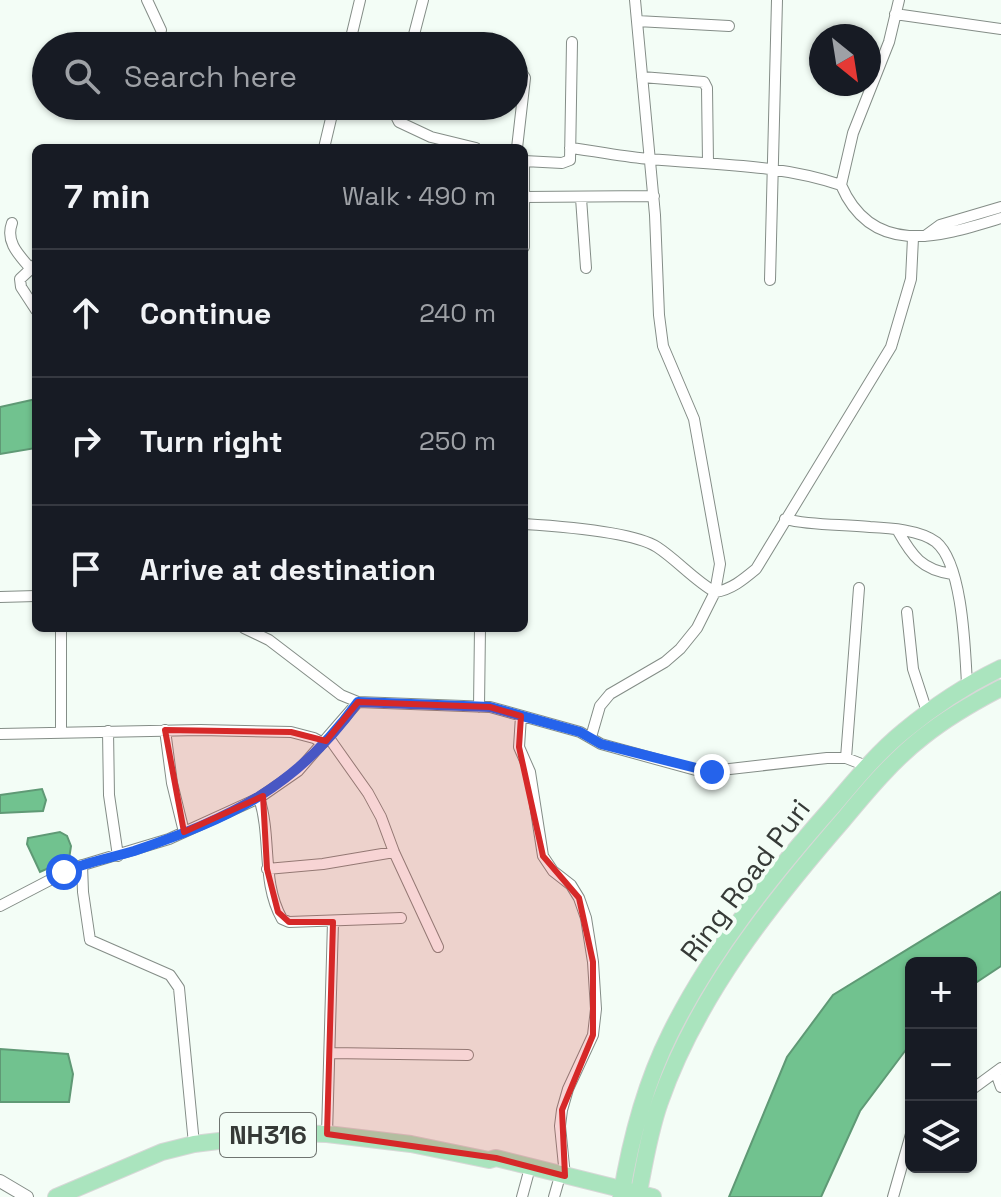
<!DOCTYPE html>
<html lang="en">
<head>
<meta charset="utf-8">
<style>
	:root { --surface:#171b24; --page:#20242c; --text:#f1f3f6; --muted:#9ea1a6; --line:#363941 }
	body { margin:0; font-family:"Space Grotesk",sans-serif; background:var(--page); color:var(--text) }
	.controls { position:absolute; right:24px; bottom:24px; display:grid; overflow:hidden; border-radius:12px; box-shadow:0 2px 6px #0004 }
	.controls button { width:72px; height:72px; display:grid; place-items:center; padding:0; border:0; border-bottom:2px solid var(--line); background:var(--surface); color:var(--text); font:40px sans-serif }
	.compass { position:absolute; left:809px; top:24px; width:72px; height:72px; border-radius:50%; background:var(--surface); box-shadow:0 2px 6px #0004; rotate:150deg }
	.stop { position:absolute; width:24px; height:24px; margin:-18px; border:6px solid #2563eb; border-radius:50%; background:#fff }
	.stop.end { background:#2563eb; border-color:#fff; box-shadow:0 2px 8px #0008 }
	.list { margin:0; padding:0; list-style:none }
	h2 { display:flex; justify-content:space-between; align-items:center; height:104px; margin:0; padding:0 32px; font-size:34px }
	h2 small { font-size:26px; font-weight:400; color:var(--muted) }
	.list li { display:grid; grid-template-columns:52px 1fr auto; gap:24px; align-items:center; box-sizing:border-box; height:128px; padding:0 32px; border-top:2px solid var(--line) }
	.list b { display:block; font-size:30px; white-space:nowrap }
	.list em { font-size:26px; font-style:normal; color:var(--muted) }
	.icon { flex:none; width:44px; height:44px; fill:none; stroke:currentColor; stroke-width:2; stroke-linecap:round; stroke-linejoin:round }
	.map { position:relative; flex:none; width:1001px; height:1197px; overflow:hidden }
	.search { position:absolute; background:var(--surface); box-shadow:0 2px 6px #0004; left:32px; top:32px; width:496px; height:88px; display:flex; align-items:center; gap:20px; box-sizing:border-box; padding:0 28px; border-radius:44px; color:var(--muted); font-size:30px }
	.panel { position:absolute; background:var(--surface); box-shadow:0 2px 6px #0004; left:32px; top:144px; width:496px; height:488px; border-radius:12px }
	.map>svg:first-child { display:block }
	.water { fill:#71c28f; stroke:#5f9975; stroke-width:2 }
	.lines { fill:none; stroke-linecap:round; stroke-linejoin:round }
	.minor-casing { stroke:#848d87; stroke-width:12 }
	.tertiary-casing { stroke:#848d87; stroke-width:14 }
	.trunk-casing { stroke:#d7d8d7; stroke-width:18 }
	.minor { stroke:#fff; stroke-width:10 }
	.tertiary { stroke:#fff; stroke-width:12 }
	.trunk { stroke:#aae4be; stroke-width:16 }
	.route { stroke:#2563eb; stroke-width:10 }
	.marked { fill:#d62828; fill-opacity:0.2; stroke:#d62828; stroke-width:6; stroke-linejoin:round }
	.labels { text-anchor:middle; stroke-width:8; stroke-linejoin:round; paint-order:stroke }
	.shield { fill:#f3fdf6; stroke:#6f7470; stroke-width:2 }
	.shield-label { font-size:26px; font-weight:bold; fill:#363a37 }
	.street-label { font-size:28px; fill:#363a37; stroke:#f3fdf6 }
</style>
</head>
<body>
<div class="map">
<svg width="1001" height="1197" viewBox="0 0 1001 1197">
	<rect width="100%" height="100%" fill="#f3fdf6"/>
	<path class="water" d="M36,399V448L0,454V407Z
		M42,789L46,800L43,811L0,813V795Z
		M60,832L67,836L71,846L69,859L40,872L27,844L28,838Z
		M1001,892V966L971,986V963H911V1043L860,1111L821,1197H729L787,1057L833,995Z
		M0,1049L68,1054L73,1074L69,1102H0Z"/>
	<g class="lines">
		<defs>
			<path id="minor" d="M147,0L161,30
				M895,14L1001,29
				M637,21L729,26
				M349,46L360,0
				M411,46L423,0
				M514,68L520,70L525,78L517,148
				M642,77L704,82L707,88L708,162
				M396,106L395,114L399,122L431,137L476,148
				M324,148L334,106
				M570,148C597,151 624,157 650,159C715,165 779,164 841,185C873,259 942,236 1001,218
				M841,185L853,133L889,42L899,0
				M524,197L654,196
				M581,198L586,268
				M12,223C5,242 19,255 31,269
				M925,236L940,225L1001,207
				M524,247V161L562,163L570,160L572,42
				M36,264L20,279L21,287L36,310
				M770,280L777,0
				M785,519C813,526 841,524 870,527C890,528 920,530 936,542C963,564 965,651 967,684
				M524,524C556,526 632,531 657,547C677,560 694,580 715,592C731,590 744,579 756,569L891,347L911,279L913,238
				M898,531C912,556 922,570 952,574
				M0,597L36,596
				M907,612L913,669L927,712
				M244,628L269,640L341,695L358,702L490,707L580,732L601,744L703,772L827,758H846L869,767
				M479,707L480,628
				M521,716L519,747L530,772L543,856L553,871L571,885L579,898L586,918L593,962L596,1009L593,1035L568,1089L562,1110L560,1126L565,1176
				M165,730L172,783L184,832
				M108,731L109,795L118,856
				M61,733V628
				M0,734L200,730L291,732L314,738L323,743
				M591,737L600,706L610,694L665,662L680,649L697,628L715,592L720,564L694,419L663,346L659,315L655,215L635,0
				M329,738L368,793L381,817L394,852L438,947
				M846,758L859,588
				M259,798C272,837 261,882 282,919L289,922L401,918
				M82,865L83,892L90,940L170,975L179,988L194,1144
				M267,869L323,864L394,852
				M0,906L73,868L169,839L259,798L298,771L358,702
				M330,1053L468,1055
				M996,1073L1001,1087
				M971,1090L1001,1068
				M327,1134L333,922
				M522,1197L528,1175
				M554,1197L558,1183
				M893,1197L911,1134"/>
			<path id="tertiary" d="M0,1181L27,1197"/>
			<path id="trunk" d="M56,1197L162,1152L194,1144L285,1133L327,1134L411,1144L489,1160L496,1158L653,1197
				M621,1197C630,1142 645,1084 670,1034C711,951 772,875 833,806C855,780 878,752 904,731C934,706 966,685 1001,668
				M638,1197C644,1166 649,1133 660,1102C697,996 771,903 844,819C868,790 894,759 924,736C948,717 974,702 1001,688"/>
		</defs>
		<use href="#minor" class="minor-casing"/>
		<use href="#tertiary" class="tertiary-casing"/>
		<use href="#trunk" class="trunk-casing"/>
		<use href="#minor" class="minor"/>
		<use href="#tertiary" class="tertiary"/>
		<use href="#trunk" class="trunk"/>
	</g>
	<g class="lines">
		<path class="route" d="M64,872C86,862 111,858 134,851C231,818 297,787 358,702L490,707L580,732L601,744L712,772"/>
	</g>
	<path class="marked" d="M358,702L490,707L521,716L519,747L543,856L579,898L593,962V1035L562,1110L565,1176L496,1158L327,1134L333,922H289L278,912L267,869L263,796L184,832L165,730L291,732L326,741Z"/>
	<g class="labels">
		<rect class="shield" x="220" y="1113" width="96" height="44" rx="6"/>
		<g class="shield-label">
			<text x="268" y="1144">NH316</text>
		</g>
		<g class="street-label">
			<text transform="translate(745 880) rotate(-53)" y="10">Ring Road Puri</text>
		</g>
	</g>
</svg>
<div class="controls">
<button>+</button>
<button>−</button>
<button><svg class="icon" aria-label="layers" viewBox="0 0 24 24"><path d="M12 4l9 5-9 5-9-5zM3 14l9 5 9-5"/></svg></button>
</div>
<svg class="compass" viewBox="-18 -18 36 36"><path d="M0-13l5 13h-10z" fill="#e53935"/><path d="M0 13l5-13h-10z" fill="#9ea1a6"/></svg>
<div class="stop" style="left:64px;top:872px"></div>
<div class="stop end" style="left:712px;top:772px"></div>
<div class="search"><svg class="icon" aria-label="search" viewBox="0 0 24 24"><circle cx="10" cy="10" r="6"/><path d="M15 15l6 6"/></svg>Search here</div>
<section class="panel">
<h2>7 min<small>Walk · 490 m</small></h2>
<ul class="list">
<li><svg class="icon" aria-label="ahead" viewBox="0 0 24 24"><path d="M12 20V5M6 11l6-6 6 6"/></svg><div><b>Continue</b></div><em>240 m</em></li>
<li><svg class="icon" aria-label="right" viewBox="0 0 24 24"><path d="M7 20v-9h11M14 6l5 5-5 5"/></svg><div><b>Turn right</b></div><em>250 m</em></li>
<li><svg class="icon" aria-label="arrive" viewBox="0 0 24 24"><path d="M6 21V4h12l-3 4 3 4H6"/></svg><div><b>Arrive at destination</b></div></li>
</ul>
</section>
</div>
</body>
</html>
